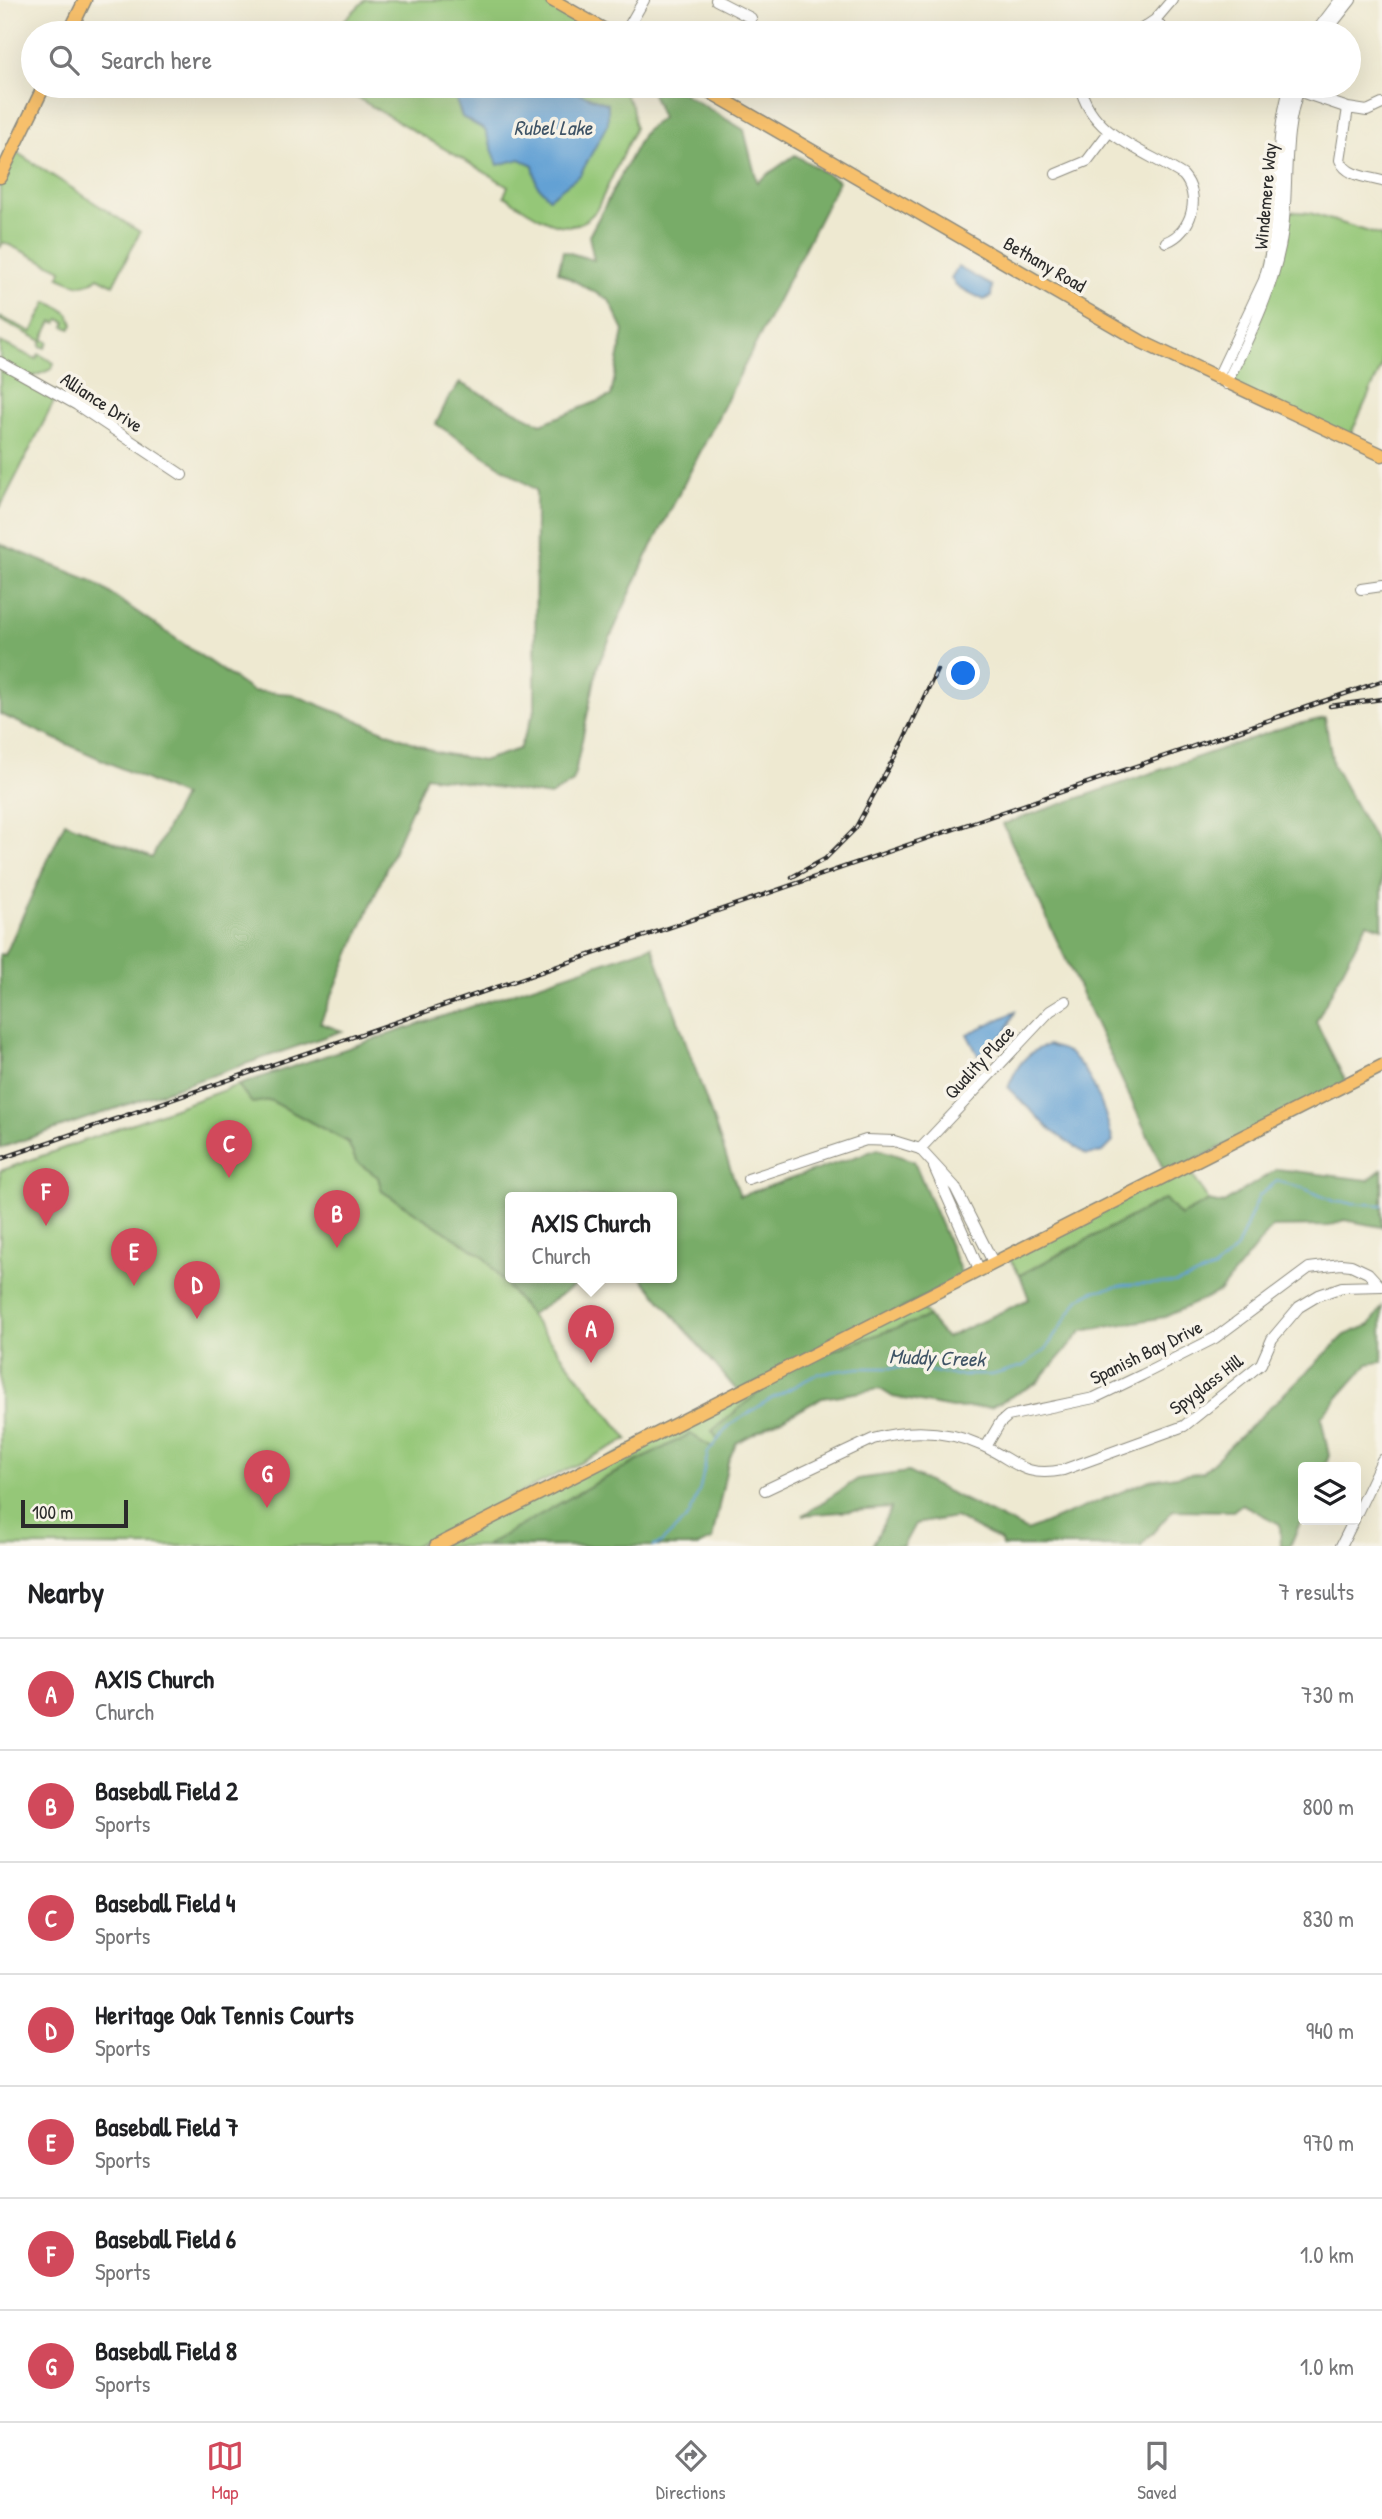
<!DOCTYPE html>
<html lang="en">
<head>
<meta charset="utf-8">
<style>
	:root { --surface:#fff; --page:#f2f2f2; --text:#202124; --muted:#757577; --line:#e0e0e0; --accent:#d1495b }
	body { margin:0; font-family:"Patrick Hand",sans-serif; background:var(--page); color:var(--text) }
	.controls { position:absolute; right:21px; bottom:21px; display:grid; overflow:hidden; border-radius:7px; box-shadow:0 7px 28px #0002 }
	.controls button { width:63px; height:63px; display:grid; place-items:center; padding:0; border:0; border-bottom:2px solid var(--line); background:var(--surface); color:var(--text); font:35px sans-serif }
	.scale { position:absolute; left:21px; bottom:18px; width:107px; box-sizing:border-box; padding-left:7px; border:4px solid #2b2b2b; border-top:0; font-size:19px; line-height:24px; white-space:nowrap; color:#2b2b2b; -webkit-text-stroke:5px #f7f3e8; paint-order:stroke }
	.you { position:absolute; left:964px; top:674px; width:24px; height:24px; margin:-18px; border:5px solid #fff; border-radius:50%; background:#1a73e8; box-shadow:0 0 0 10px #1a73e833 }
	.badge { display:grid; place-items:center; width:46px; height:46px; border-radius:50%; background:var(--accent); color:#fff; font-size:23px; font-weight:700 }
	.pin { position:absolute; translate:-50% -58px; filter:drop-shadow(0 2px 4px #0008) }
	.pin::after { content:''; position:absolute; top:37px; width:24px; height:21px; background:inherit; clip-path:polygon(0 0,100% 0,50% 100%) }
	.popup { position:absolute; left:505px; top:1192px; width:172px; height:91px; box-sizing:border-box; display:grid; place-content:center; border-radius:7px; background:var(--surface); filter:drop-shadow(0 2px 5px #0005); font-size:23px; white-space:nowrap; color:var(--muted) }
	.popup b { font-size:26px; color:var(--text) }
	.popup::after { content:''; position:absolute; left:50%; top:100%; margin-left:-14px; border:14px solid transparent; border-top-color:var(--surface) }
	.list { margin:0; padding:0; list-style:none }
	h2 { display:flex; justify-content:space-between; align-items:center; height:91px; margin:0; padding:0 28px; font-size:30px }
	h2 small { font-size:23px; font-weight:400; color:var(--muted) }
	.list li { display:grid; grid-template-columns:46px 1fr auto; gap:21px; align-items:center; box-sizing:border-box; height:112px; padding:0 28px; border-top:2px solid var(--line) }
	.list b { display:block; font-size:26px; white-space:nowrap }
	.list p { margin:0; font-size:23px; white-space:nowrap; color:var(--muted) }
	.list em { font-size:23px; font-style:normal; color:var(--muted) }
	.icon { flex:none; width:38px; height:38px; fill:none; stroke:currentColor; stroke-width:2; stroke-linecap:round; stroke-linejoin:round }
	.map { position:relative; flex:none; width:1382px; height:1546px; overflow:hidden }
	.search { position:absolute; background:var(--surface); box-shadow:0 7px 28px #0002; left:21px; right:21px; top:21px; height:77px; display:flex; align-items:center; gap:18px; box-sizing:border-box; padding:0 24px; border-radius:38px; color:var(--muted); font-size:26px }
	.sheet { height:875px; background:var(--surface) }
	nav { display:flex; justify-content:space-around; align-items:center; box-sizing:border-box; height:98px; border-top:2px solid var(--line); background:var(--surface); font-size:19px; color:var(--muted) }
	nav a { display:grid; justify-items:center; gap:4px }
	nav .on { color:var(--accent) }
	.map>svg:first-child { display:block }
	.green { fill:#95c778; stroke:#607952; stroke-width:2 }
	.forest { fill:#78ac68; stroke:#526c4a; stroke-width:2 }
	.water { fill:#63a1d4; stroke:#476680; stroke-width:2 }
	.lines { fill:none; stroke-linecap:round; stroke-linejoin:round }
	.stream { stroke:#63a1d4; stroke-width:2 }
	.minor-casing { stroke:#8c8a7e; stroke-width:12 }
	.major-casing { stroke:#8c8a7e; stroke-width:15 }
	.minor { stroke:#fff; stroke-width:10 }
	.major { stroke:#f7c06c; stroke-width:12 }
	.rail-casing { stroke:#2b2b2b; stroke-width:4.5 }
	.rail { stroke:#f7f3e8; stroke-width:2; stroke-dasharray:5; stroke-linecap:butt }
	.labels { text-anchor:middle; stroke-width:7; stroke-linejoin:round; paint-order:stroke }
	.street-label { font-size:19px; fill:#2b2b2b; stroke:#f7f3e8 }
	.water-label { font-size:21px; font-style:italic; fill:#3f5466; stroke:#f7f3e8 }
</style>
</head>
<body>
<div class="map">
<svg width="1382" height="1546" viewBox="0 0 1382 1546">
	<rect width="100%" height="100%" fill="#f7f3e8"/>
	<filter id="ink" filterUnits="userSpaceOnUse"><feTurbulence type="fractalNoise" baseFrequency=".0143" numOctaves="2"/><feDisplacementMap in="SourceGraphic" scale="14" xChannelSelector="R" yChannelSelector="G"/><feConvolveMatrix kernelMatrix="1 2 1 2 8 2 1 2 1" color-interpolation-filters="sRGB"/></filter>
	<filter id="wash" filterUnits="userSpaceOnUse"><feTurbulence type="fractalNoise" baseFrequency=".00686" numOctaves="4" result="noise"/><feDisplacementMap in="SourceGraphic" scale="28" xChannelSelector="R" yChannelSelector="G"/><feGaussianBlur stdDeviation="1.57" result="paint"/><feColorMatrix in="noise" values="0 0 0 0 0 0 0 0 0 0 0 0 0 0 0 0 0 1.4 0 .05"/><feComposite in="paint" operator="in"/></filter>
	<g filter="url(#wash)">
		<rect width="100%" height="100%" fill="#eee9d1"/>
		<path class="green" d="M365,0H552L610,33H331Z
			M319,86H619L632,106L635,128L597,209C570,246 534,213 504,196L508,186L342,89L336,99L320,90Z
			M13,150L140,232L113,285L98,277C84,290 75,284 59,277L62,270L3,242L0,248V177Z
			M1284,211L1310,213L1382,236V366L1348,440L1226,384L1253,329Z
			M47,302C59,307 70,310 73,325L70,329L64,326L66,322L59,319L57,323L52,321L43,339L48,342L45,348L40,346L42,341L0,320V317L32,332Z
			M0,342L36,359L39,354L54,363L52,369L32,377L58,394L0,508Z
			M238,1085L252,1103L270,1100L348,1142L356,1161L378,1177L382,1191L483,1256L628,1439L414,1546H0V1171Z
			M1186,1165L1209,1201L1180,1216L1164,1199L1020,1275L1007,1255Z
			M917,1301L928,1317L793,1364L712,1431L718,1440L712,1447L690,1434L596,1483L485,1546H436Z"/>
		<path class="forest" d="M649,86H671L744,130L757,182L795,155L839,181L645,560L598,665L573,782L550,796L426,776L320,1023L342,1031L0,1148V954L5,955L65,822L152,858L183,796L0,714V544L92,581L252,691L292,694L436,752L482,761L519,749L535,710L536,490L436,424L449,397L460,383L541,424L611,396L624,331L609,300L558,272L563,251L594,260L589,236L644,132L662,118Z
			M1325,718L1333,765L1382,853V928L1367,923L1316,1022L1347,1084L1166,1175L1003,824L1285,727Z
			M652,946L740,1196L878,1149L914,1161L963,1277L799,1362L928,1317L946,1338L1029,1299L1020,1275L1165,1199L1180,1216L1209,1201L1222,1204L1277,1169L1368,1180L1382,1169V1227L1344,1220L1330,1226L1272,1227L1219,1292L1165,1317L1082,1331L1037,1383L991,1407L952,1408L893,1397L880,1389L822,1398L736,1443L728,1462L712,1540L698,1546H485L596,1483L690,1434L712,1447L718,1440L712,1431L789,1367L738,1392L641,1277H672V1197H510V1277H588L530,1315L483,1256L382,1191L378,1177L356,1161L348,1142L270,1100L252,1103L238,1085Z
			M1382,1307V1362L1368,1364L1321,1417L1329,1456L1324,1467H1303V1516L1290,1546H1281L1280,1524L1242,1504L1233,1511L1173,1510L1141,1546H1002L1001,1541L955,1517L915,1524L903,1546H872L891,1508L803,1515L858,1479L908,1472L1027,1531L1150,1480L1203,1472L1345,1335L1370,1325Z"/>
		<path class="water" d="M451,86H560L608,104V123L580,175L549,198L537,185L533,165L520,159L498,165L485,130L462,117Z
			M958,267L992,286L991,297L984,300L956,286L951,278Z
			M1015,1012L1006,1032L979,1057L967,1034Z
			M1048,1045C1055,1048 1064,1049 1069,1053C1093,1073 1106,1113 1113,1142L1103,1152L1087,1155L1052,1131L1008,1088C1016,1067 1025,1052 1048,1045Z"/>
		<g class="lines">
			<path class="stream" d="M654,1546L661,1543L689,1516L700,1488L708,1452L729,1426L767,1401L819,1373L859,1368H913L952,1375H992L1023,1366L1046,1349L1079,1299L1094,1291L1124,1285L1176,1283L1214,1269L1237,1248L1259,1196L1277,1181L1303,1188L1335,1202L1382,1205"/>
		</g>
	</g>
	<g filter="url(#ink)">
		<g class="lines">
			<defs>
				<path id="minor" d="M716,0L751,18
					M1155,20L1166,33
					M625,33L644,0
					M1136,33L1155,20L1172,0
					M1315,33L1340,0
					M1325,33L1351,0
					M1080,86C1091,136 1144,150 1183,175C1202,196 1192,232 1166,242
					M1283,86L1348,108L1367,111L1382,104
					M1348,108L1340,160C1346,176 1367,177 1382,181
					M1056,174L1087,161L1109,132
					M0,362L77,405L182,475
					M1217,379L1264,280C1284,214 1270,152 1290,86
					M1226,384C1251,334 1276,284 1283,229C1289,180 1282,133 1300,86
					M1361,589L1382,586
					M920,1149L1050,1011L1066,1001
					M934,1167L979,1269
					M748,1179L866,1140L894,1141L920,1149L955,1187L993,1262
					M986,1447L1000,1423L1008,1416L1094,1398L1142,1375L1215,1338L1309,1268L1341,1264L1351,1265L1368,1273L1379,1285
					M765,1490L873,1439C912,1428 947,1430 983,1446C1016,1461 1023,1478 1063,1470L1184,1426L1261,1364L1272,1339L1299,1307L1319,1295L1342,1287L1382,1286
					M1356,1515L1382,1460
					M1341,1546L1354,1520"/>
				<path id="major" d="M552,0L610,33
					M69,33L85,0
					M700,86L1142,342L1382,455
					M0,177L44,86
					M436,1546L1382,1066"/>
			</defs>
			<use href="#minor" class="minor-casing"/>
			<use href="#major" class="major-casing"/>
			<use href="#minor" class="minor"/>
			<use href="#major" class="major"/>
			<defs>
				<path id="rail" d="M1330,706L1382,699
					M792,877L825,859L855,829L903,741L937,670
					M0,1159L1382,681"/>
			</defs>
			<use href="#rail" class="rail-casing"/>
			<use href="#rail" class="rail"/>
		</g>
	</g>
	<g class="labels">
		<g class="street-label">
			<text transform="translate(1265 196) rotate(-85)" y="7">Windemere Way</text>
			<text transform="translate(1045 264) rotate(30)" y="7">Bethany Road</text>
			<text transform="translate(102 402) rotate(33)" y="7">Alliance Drive</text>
			<text transform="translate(979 1062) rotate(-47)" y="7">Quality Place</text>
			<text transform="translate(1146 1352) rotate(-26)" y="7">Spanish Bay Drive</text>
			<text transform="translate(1206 1384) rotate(-37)" y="7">Spyglass Hill</text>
		</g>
		<g class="water-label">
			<text x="553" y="135">Rubel Lake</text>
			<text transform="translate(937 1358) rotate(2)" y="7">Muddy Creek</text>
		</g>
	</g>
</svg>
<div class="controls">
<button><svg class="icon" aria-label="layers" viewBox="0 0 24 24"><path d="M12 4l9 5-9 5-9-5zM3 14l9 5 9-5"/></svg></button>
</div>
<div class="scale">100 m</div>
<div class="you"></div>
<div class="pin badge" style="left:591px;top:1363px">A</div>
<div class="popup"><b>AXIS Church</b>Church</div>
<div class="pin badge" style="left:337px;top:1248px">B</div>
<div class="pin badge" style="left:229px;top:1178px">C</div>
<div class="pin badge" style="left:197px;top:1319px">D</div>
<div class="pin badge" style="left:134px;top:1286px">E</div>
<div class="pin badge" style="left:46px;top:1226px">F</div>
<div class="pin badge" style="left:267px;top:1508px">G</div>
<div class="search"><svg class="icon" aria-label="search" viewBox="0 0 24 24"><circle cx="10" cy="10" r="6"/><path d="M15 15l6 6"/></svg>Search here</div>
</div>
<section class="sheet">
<h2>Nearby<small>7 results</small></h2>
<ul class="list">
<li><span class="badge">A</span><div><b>AXIS Church</b><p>Church</p></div><em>730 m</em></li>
<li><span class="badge">B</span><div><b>Baseball Field 2</b><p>Sports</p></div><em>800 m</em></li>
<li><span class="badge">C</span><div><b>Baseball Field 4</b><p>Sports</p></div><em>830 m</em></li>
<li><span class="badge">D</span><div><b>Heritage Oak Tennis Courts</b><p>Sports</p></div><em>940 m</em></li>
<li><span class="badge">E</span><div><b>Baseball Field 7</b><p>Sports</p></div><em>970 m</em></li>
<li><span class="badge">F</span><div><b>Baseball Field 6</b><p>Sports</p></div><em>1.0 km</em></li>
<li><span class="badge">G</span><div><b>Baseball Field 8</b><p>Sports</p></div><em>1.0 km</em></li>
</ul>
</section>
<nav>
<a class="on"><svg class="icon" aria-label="map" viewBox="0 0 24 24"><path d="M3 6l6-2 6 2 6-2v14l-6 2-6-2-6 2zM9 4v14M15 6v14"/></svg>Map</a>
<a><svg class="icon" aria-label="directions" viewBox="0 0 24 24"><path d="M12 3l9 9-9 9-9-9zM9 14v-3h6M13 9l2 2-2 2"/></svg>Directions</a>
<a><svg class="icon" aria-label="saved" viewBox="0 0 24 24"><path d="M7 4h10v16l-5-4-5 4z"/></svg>Saved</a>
</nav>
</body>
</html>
